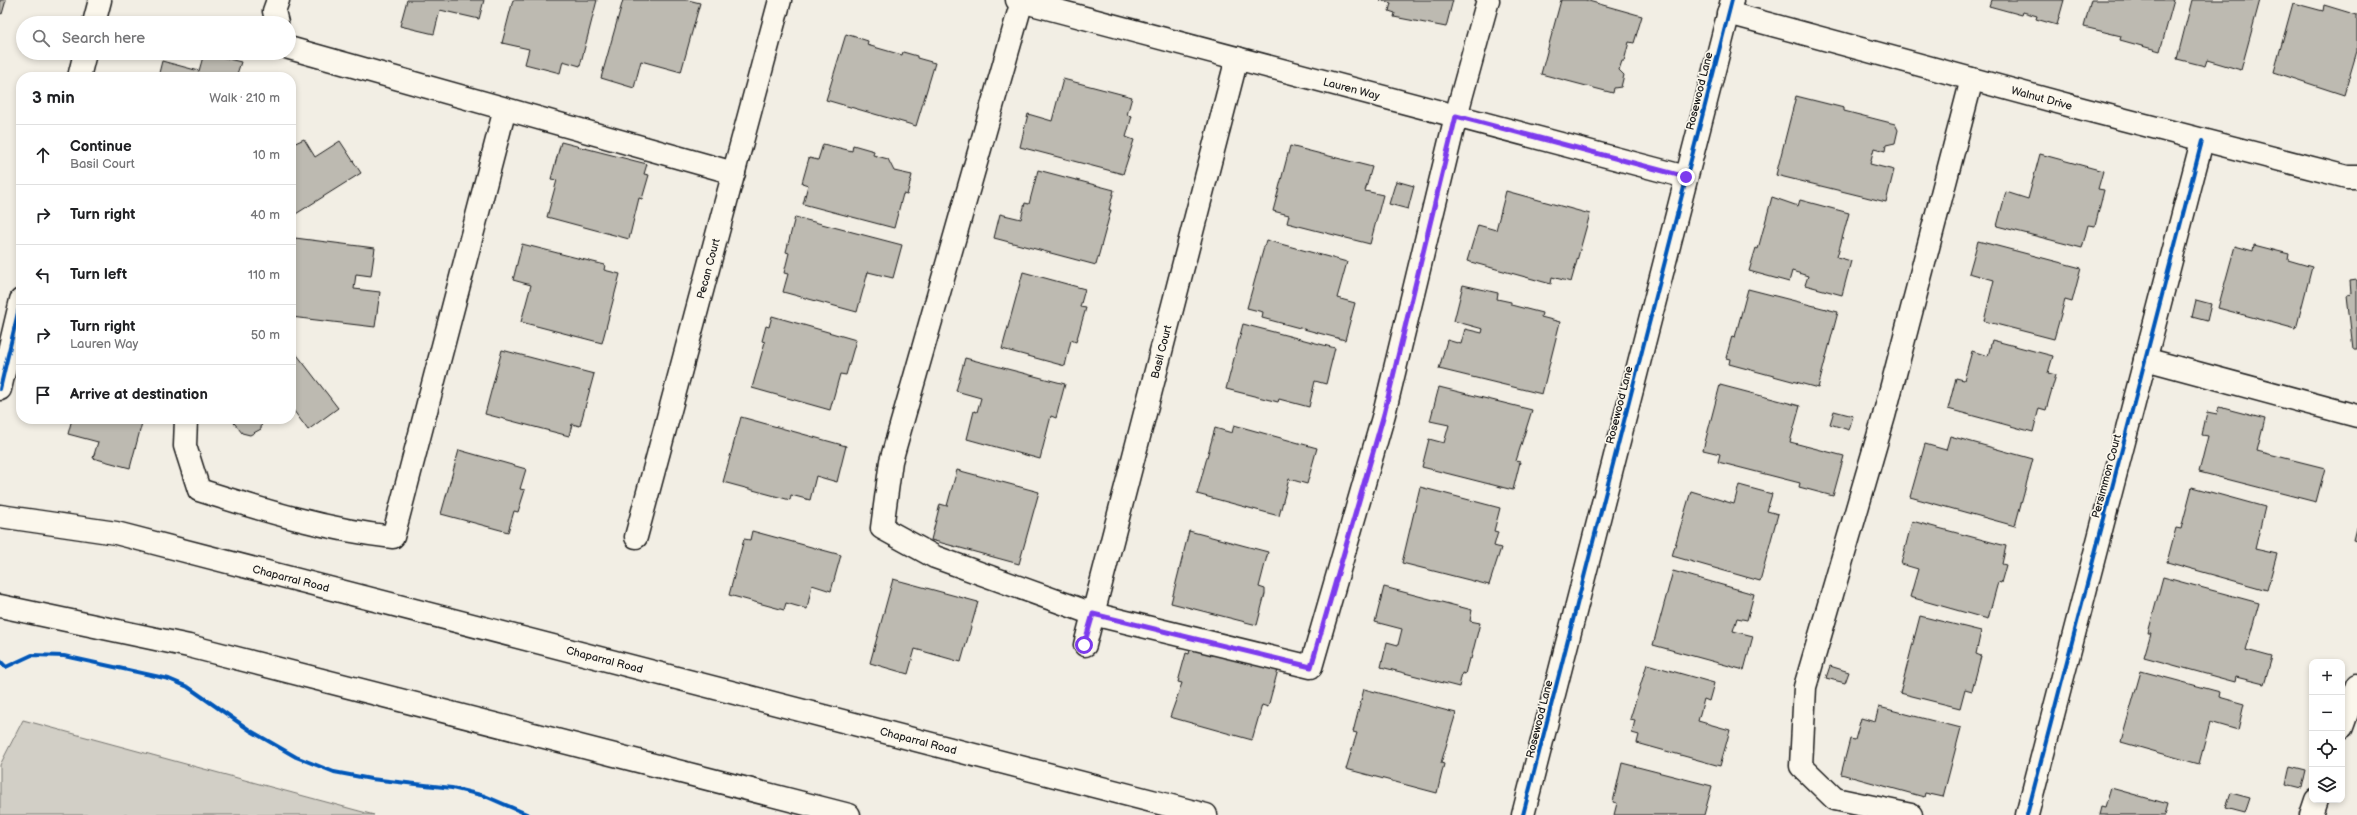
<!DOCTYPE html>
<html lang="en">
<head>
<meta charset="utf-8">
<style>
	:root { --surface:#fff; --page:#f2f2f2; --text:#202124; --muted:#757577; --line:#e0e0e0 }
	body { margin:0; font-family:"Balsamiq Sans",sans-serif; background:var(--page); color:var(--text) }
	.controls { position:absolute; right:12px; bottom:12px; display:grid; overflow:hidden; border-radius:8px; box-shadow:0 2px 6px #0003 }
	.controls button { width:36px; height:36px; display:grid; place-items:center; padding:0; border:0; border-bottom:1px solid var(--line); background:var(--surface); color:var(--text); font:20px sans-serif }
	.stop { position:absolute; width:12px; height:12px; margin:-9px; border:3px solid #7c3aed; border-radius:50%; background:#fff }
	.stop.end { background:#7c3aed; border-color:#fff; box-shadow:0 1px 4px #0008 }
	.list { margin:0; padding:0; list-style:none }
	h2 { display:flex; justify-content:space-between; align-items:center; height:52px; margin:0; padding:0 16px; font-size:17px }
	h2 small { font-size:13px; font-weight:400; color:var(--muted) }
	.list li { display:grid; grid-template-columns:26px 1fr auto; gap:12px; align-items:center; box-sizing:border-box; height:60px; padding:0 16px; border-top:1px solid var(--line) }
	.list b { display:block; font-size:15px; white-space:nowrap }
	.list p { margin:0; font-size:13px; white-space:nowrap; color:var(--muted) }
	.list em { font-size:13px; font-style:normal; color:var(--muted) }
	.icon { flex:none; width:22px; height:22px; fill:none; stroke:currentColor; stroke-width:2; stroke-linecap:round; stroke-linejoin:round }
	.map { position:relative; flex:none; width:2357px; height:815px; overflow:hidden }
	.search { position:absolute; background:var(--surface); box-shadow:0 2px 6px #0003; left:16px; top:16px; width:280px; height:44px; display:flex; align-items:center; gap:10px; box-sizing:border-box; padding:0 14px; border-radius:22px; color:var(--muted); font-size:15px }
	.panel { position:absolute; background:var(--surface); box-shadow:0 2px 6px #0003; left:16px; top:72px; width:280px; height:352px; border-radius:16px }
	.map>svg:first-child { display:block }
	.green { fill:#d2cfc6; stroke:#777671 }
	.building { fill:#bdbab1; stroke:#1c1c1c }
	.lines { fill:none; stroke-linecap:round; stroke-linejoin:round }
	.minor-casing { stroke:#1c1c1c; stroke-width:25 }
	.major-casing { stroke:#1c1c1c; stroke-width:25 }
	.minor { stroke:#fbf7ec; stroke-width:22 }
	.major { stroke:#fbf7ec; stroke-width:22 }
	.cycleway-casing { stroke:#fbf7ec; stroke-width:6 }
	.cycleway { stroke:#0057b8; stroke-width:4 }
	.route { stroke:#7c3aed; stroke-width:5 }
	.labels { text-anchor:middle; stroke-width:3.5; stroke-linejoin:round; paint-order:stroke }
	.street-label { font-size:11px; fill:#1c1c1c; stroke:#fbf7ec }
</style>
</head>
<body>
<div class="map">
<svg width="2357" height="815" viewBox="0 0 2357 815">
	<rect width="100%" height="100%" fill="#f2eee4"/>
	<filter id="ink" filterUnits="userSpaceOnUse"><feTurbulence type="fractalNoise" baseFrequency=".025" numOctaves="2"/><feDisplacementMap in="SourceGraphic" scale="8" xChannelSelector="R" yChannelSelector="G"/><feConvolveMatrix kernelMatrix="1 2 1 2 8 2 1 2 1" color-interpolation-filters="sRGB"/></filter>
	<g filter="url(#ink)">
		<path class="green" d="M23,720L374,815H0V765Z"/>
		<path class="building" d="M0,0H6L2,14L0,13Z
			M407,0H484L479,19L440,10L434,34L400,26Z
			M513,0H597L580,66L563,61L560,73L525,64L529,49L502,43Z
			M623,0H688L700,3L681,72L641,61L634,88L601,78Z
			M1380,0H1453L1446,27L1394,17L1395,13L1389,11L1391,3Z
			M1561,0H1585L1642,16L1634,43L1629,42L1624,61H1622L1619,70L1624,75L1621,87L1614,88L1613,93L1541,74Z
			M1991,0H2064L2057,25L2036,19L2037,16L2023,12L2022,15L1989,6Z
			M2091,0H2174L2160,51L2120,40L2121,36L2084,27Z
			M2192,0H2260L2241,70L2207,60L2205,66L2177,59Z
			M2293,3L2323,11L2324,5L2357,15V51L2344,95L2274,72Z
			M846,34L868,41L867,45L902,55L903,52L917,56V58L935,63L916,126L826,100Z
			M204,53L241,62L236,77H158L162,61L199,71Z
			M1063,79L1132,97L1127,115L1132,116L1126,137L1134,140L1123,174L1020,147L1028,114L1052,121Z
			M1796,96L1844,108V111L1895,124L1898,130L1895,143L1886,145L1885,151L1874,148L1870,164L1894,170L1886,202L1776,175Z
			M304,139L315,157L340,141L361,173L291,217V145Z
			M561,142L647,164L644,174L649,175L642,199L639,198L629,239L547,217L557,180L551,179Z
			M823,144L852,151L853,145L874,151L873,155L888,159L894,171L912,175L907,195L903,194L894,228L803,204L808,185L802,183L809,158L818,160Z
			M1290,146L1372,167L1365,191L1383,195L1370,244L1287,223L1289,215L1273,211Z
			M2040,154L2103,171L2098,189L2104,190L2095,226L2088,225L2082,248L1997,226L2006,192L2028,199Z
			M1038,170L1114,190L1109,210H1111L1096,265L994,238L1000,214L1021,219L1025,203L1029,204Z
			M1396,181L1414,186L1408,209L1389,204Z
			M1506,191L1590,214L1571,282L1552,277L1551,284L1467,261L1478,225L1496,230Z
			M1772,197L1798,206L1800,200L1849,213L1837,257L1851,261L1842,295L1805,285L1808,276L1792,271L1789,282L1749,271L1756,248L1758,249Z
			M795,217L902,245L893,278L868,272L857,312L783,292L788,274L784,273L789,253L786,252Z
			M295,238L375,248L371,276L356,274L354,289L380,292L375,327L291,317V266Z
			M1266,240L1347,262L1337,298L1355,303L1345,340L1262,318L1263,312L1247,308Z
			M1978,241L2081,268L2072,302L2065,300L2054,339L1984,321L1994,280L1969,273Z
			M522,244L605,265L604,270L620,274L602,343L521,322L531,285L513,280Z
			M2254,245L2289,254L2288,260L2312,267L2296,329L2218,308L2235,246L2253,251Z
			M1023,272L1085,289L1080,307L1086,308L1083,318L1076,342L1071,340L1065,366L1002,349Z
			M2357,280V349H2353L2347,295L2351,294L2350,281Z
			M1463,285L1498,293L1497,299L1511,302V305L1542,313L1541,317L1560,322L1542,394L1439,369L1447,340L1461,344L1465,329L1482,333L1483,329L1454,321Z
			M1748,289L1838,312L1818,388L1729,364L1730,359L1726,358L1732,336L1735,337Z
			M2196,300L2211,304L2207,321L2192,317Z
			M772,316L856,340L846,375L840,374L830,410L752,388L765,342L762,341L766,326L769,327Z
			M1243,324L1335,348L1326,384L1315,381L1309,407L1279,399L1278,402L1226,389Z
			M1992,340L2053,356L2048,373L2056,375L2046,410L2039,408L2033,432L1948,409L1956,378L1964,380L1972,351L1988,356Z
			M291,347L338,408L308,430L291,407Z
			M502,350L594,374L580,426L572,424L569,436L485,414Z
			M965,358L1065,384L1056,418L1051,416L1040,459L967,439L974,411L977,412L981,398L956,391Z
			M1720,385L1800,406L1790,442L1844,456L1833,496L1799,487L1800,483L1718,462L1720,454L1703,450Z
			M1439,387L1532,410L1516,461L1520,462L1513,490L1422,467L1429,439L1444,443L1449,425L1430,421Z
			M2219,407L2265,419L2257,451L2325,468L2316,502L2199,472L2208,436L2202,435L2207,412L2217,414Z
			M1834,411L1853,416L1849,430L1830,424Z
			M741,417L846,446L837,482L816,476L810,500L791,495L790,500L723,482Z
			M72,419H143L130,468L93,458L98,442L68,434Z
			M231,419H262L261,429L250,435L242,433Z
			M1234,425L1317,448L1307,484L1289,479L1279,516L1197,494L1215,428L1232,433Z
			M1950,436L2033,459L2015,526L1910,497L1925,444L1946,450Z
			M459,450L526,469L520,489L525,490L518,512L514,511L508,532L441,514Z
			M957,470L1039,492L1019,564L931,540L940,504L947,506Z
			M1739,485L1772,494L1767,511L1778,514L1760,581L1672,556L1691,491L1734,504Z
			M1420,487L1500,508L1494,531L1498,532L1494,546L1501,548L1489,585L1402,563Z
			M2192,487L2265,507L2255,549L2277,554L2267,590L2167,562L2176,528L2181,529Z
			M1912,521L2006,546L2002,564L2006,565L2001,583L1998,582L1988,619L1910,597L1918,569L1901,564Z
			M2356,528H2357V541L2353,540Z
			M752,531L841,555L831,591L812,585L807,609L786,603L784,610L729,595L744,539L750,540Z
			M1189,531L1268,552L1259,587L1265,589V594L1257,625L1171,603Z
			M1673,571L1754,594L1747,620L1737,618L1733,631L1753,636L1744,670L1653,645Z
			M2163,577L2259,603L2246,650L2272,657L2264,684L2236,677L2235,682L2144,657L2151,633H2148Z
			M893,579L978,602L961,662L915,649L908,674L870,663Z
			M1384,587L1472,610L1470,621L1480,623L1471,659H1469L1465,674L1462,673L1459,687L1381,667L1387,642L1398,645L1402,629L1375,622Z
			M1920,616L1981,631L1976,654L1981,656L1972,691L1965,689L1960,708L1900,693Z
			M1191,646L1278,670L1268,707L1262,705L1252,740L1170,717L1182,683L1178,682L1186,653L1189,654Z
			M1647,664L1714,683L1709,701L1704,699L1698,721L1730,730L1720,766L1637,743L1639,735L1632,733L1635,720L1630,719Z
			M1830,666L1849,672L1845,683L1826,678Z
			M2141,671L2220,692L2219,697L2244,704L2238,730L2210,722L2199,764L2121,742Z
			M1364,689L1456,713L1441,763L1444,764L1437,793L1346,769L1357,733L1353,732Z
			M1879,707L1961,728L1943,797L1925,793L1924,797L1841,774L1850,739L1855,740L1861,718L1875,722Z
			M1622,763L1712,786L1704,815H1614L1617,803L1613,802Z
			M2290,766L2306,770L2302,788L2286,784Z
			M2111,788L2168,804L2165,815H2099L2101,807L2105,808Z
			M2231,793L2250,798L2245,813L2226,808Z"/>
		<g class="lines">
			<defs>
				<g id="minor">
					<path id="s1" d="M1017,0L1686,177"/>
					<path d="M1022,1L891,461L882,528L935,557L1093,614L1311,667L1384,414L1456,116L1488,0"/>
					<path id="s2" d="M1728,13L2083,109L2347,177H2357"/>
					<path d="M94,23L100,0"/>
					<path d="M277,23L274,11L278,0"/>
					<path d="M289,48L734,173"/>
					<path d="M79,77L85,53"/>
					<path d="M2145,359L2357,416"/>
					<path d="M0,389L21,300"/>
					<path d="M186,419L185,446L199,490C262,510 327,530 393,537L505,109"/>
					<path id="s3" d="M636,537L780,0"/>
					<path id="s4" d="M1085,645L1237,58"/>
					<path d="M2342,727L2357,685"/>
					<path d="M1523,815L1732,0"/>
					<path d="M1911,815L1835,799L1801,766L1805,687L1884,416L1972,79"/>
					<path d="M2027,815L2202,141"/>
					<path d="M2311,815L2316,800"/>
				</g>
				<g id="major">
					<path id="s5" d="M0,516L116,533L1206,815"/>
					<path d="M0,606L189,646L849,815"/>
				</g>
			</defs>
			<use href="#minor" class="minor-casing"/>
			<use href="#major" class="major-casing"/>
			<use href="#minor" class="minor"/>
			<use href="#major" class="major"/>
			<defs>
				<path id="cycleway" d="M0,389L21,300
					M0,661L6,667L32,655L64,656L169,679L188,687L251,731L296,757L334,772L371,779L452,788L485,796L529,815
					M1523,815L1732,0
					M2027,815L2202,141"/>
			</defs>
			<use href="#cycleway" class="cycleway-casing"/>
			<use href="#cycleway" class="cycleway"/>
		</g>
	</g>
	<g class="lines" filter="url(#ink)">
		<path class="route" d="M1084,645L1093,614L1311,667L1384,414L1456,116L1686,177"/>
	</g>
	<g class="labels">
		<g class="street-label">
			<text dy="4" stroke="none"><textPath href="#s1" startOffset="346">Lauren Way</textPath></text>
			<text transform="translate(1699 91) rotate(-76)" y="4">Rosewood Lane</text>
			<text dy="4" stroke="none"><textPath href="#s2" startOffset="325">Walnut Drive</textPath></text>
			<text dy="4" stroke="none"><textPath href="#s3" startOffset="278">Pecan Court</textPath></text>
			<text dy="4" stroke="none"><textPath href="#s4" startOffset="303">Basil Court</textPath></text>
			<text transform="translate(1619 405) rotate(-76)" y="4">Rosewood Lane</text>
			<text transform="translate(2106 476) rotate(-75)" y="4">Persimmon Court</text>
			<text dy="4" stroke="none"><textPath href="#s5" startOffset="298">Chaparral Road</textPath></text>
			<text dy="4" stroke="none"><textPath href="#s5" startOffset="622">Chaparral Road</textPath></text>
			<text transform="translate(1539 719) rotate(-76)" y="4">Rosewood Lane</text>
			<text dy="4" stroke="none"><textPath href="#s5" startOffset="946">Chaparral Road</textPath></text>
		</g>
	</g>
</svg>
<div class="controls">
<button>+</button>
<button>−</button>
<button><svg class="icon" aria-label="locate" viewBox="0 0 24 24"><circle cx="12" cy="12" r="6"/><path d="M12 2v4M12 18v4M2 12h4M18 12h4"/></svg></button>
<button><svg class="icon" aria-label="layers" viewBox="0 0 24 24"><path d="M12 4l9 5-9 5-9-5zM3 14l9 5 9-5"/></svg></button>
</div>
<div class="stop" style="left:1084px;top:645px"></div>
<div class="stop end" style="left:1686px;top:177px"></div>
<div class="search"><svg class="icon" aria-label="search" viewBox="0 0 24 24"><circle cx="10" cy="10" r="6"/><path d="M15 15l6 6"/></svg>Search here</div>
<section class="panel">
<h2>3 min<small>Walk · 210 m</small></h2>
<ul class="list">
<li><svg class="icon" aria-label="ahead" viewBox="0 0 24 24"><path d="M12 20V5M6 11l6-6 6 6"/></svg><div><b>Continue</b><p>Basil Court</p></div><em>10 m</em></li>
<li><svg class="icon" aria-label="right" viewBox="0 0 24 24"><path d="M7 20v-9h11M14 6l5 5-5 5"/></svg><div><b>Turn right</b></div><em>40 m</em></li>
<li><svg class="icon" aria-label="left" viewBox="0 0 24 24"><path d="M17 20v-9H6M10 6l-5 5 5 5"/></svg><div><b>Turn left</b></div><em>110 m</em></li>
<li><svg class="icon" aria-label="right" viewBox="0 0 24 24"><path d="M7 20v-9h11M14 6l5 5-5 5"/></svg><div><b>Turn right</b><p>Lauren Way</p></div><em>50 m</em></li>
<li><svg class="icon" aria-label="arrive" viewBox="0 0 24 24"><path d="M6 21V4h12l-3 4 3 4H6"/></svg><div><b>Arrive at destination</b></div></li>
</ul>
</section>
</div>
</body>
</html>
